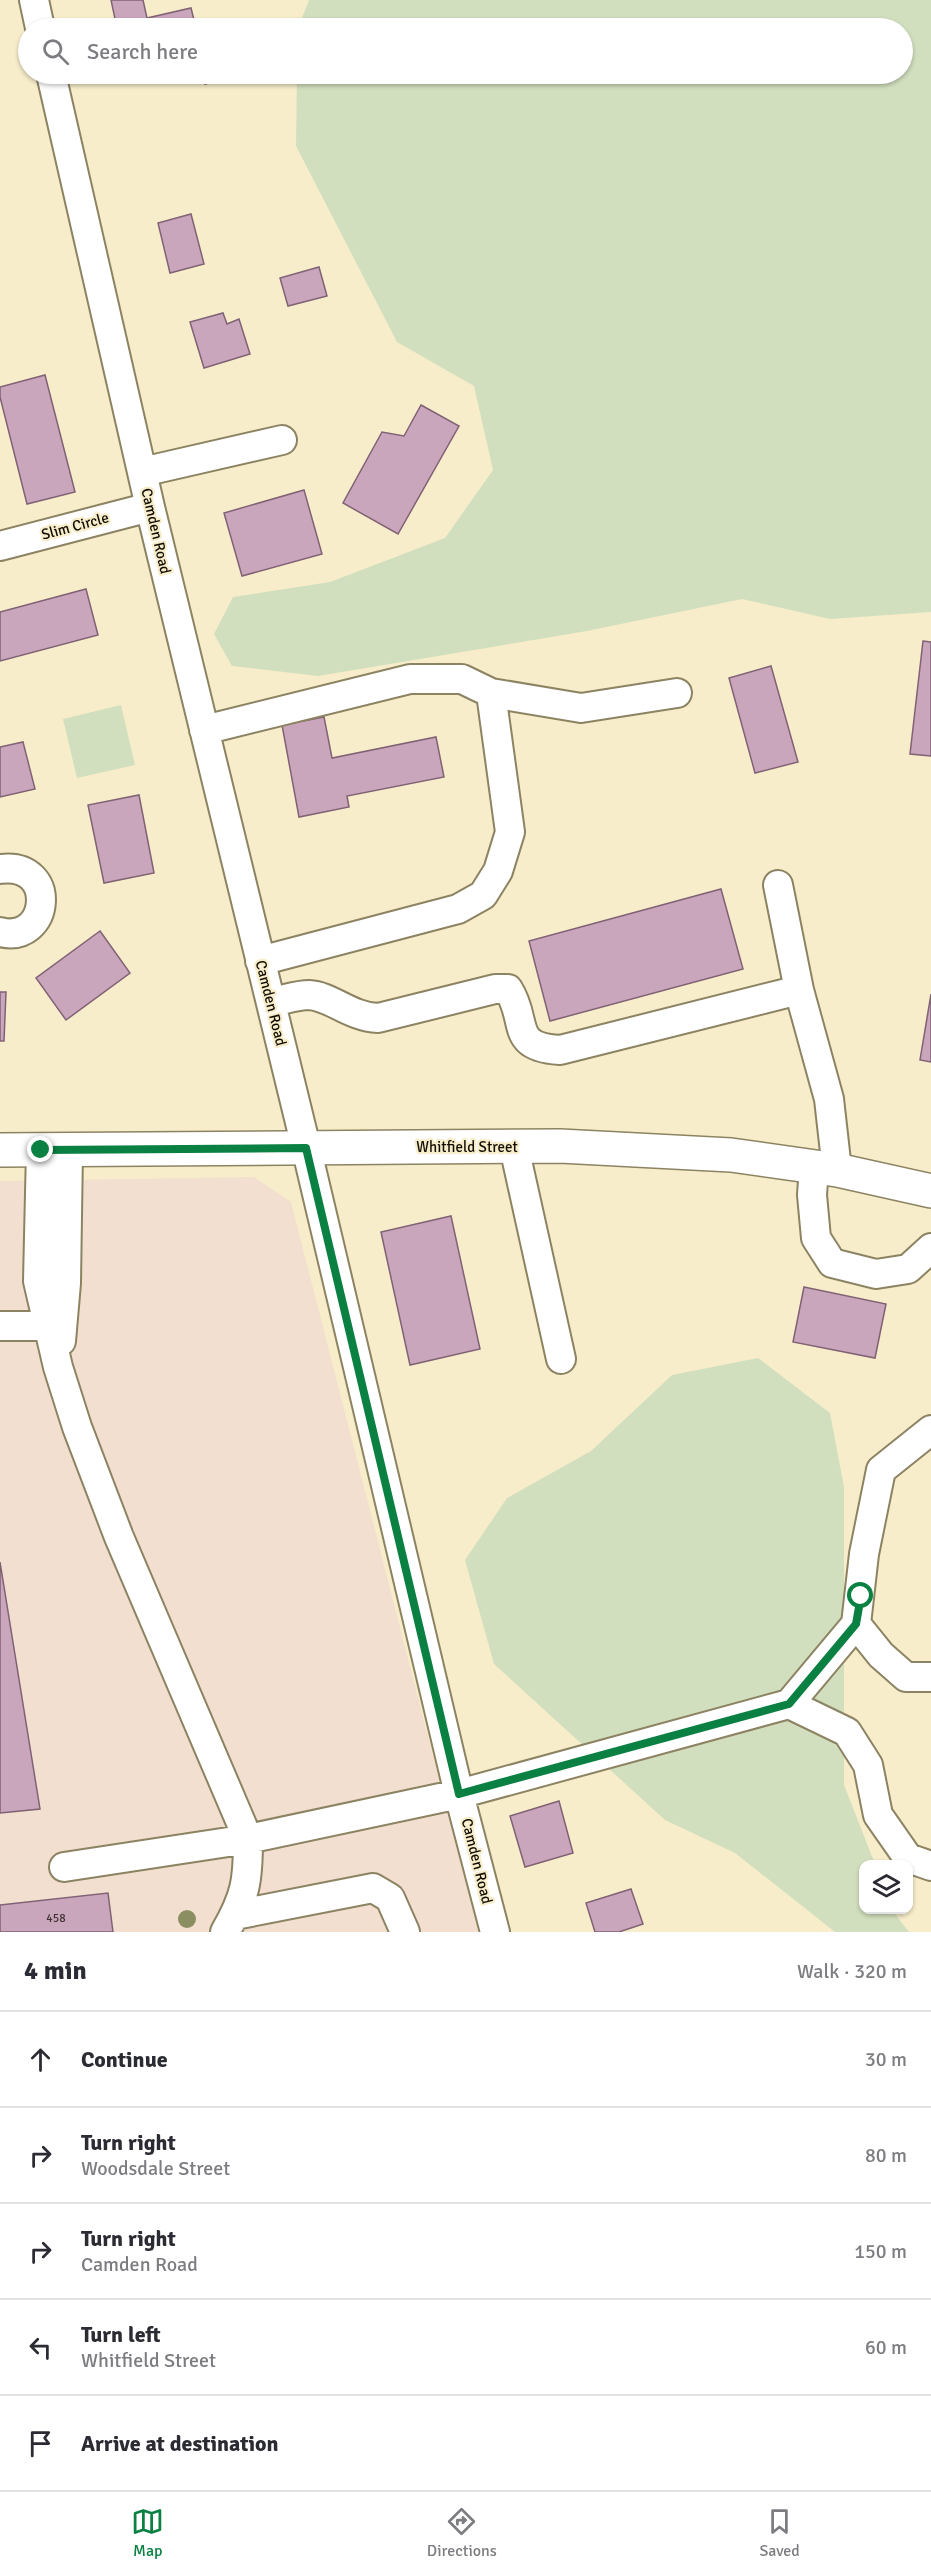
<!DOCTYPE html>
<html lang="en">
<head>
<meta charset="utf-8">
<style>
	:root { --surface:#fff; --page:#f7f7f7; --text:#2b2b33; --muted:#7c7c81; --line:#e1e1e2; --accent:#0b8043 }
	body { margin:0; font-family:Signika,sans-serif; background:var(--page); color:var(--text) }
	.controls { position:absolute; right:18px; bottom:18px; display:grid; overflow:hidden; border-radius:12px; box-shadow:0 2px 4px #0004 }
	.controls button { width:54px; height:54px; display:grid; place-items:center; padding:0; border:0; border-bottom:2px solid var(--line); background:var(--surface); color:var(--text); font:30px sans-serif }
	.stop { position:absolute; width:18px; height:18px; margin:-14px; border:4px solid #0b8043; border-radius:50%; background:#fff }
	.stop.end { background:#0b8043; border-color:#fff; box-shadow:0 2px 6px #0008 }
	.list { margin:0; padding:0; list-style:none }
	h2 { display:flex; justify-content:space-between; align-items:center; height:78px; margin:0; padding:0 24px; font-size:26px }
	h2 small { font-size:20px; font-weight:400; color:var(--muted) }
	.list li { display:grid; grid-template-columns:39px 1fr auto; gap:18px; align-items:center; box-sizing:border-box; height:96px; padding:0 24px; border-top:2px solid var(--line) }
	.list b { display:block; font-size:22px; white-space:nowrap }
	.list p { margin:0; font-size:20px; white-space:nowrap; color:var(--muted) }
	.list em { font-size:20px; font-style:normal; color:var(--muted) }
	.icon { flex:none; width:33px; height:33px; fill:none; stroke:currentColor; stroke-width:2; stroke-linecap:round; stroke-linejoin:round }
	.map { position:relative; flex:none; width:931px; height:1932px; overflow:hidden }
	.search { position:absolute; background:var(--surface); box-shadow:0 2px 4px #0004; left:18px; right:18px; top:18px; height:66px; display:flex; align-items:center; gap:15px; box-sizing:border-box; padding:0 21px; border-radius:33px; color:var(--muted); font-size:22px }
	.sheet { height:558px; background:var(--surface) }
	nav { display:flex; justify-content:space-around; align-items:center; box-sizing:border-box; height:84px; border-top:2px solid var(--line); background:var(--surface); font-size:16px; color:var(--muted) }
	nav a { display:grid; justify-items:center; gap:3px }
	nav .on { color:var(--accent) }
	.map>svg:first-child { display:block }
	.industrial { fill:#f2dfcf }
	.green { fill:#d2dfbe }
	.building { fill:#caa6bc; stroke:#806275; stroke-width:1.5 }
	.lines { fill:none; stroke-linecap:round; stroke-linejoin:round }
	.minor-casing { stroke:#8c8363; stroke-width:32 }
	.major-casing { stroke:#8c8363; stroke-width:36 }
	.minor { stroke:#fff; stroke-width:28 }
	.major { stroke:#fff; stroke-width:33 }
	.tree { fill:#8a8e60 }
	.route { stroke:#0b8043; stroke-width:8 }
	.labels { text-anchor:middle; stroke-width:4.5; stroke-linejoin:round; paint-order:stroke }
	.number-label { font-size:12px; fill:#3f3331 }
	.street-label { font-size:15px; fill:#110d03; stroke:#f7edca }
</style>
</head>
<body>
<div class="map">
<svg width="931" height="1932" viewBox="0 0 931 1932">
	<rect width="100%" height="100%" fill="#f7edca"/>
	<path class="industrial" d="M254,1177L291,1202L478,1932H0V1181Z"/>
	<path class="green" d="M309,0H931V612L830,619L742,599L587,631L318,676L232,666L214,634L233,597L330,582L445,538L493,470L474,386L397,342L296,146L297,74H902V28H298Z
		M121,705L135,765L77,778L63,719Z
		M758,1358L830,1413L844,1487V1785L875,1864H864V1910H892L909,1932H835L735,1853L665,1820L494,1664L465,1560L507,1498L591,1451L672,1375Z"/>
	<path class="building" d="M111,0H143L147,18L191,8L196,28H117Z
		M202,74H233V76L205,84Z
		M191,214L204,264L170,273L158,223Z
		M319,267L327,296L288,306L280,278Z
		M223,313L227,324L239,319L250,354L204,368L190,322Z
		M45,375L75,492L27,504L0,397V387Z
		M421,405L459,426L398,534L343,503L382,432L404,436Z
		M304,490L322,554L242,576L224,513Z
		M86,589L98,635L0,661V612Z
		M923,641L931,642V756L910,754Z
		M771,666L798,762L755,773L729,678Z
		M324,717L332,758L436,737L444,777L347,796L349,807L299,817L282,725Z
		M23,742L35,789L0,797V747Z
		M139,795L154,873L104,883L88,805Z
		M721,889L743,969L550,1021L529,941Z
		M100,931L130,973L66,1020L36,978Z
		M0,992H6L4,1041H0Z
		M931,994V1062L920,1060Z
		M451,1216L480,1349L410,1365L381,1232Z
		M804,1287L886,1304L875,1358L793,1342Z
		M0,1562L40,1809L0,1813Z
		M559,1801L573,1853L525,1867L510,1816Z
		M631,1889L643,1924L619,1932H595L586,1903Z
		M108,1893L113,1932H0V1905Z"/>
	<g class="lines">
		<defs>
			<path id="minor" d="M34,0L40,28
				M51,74L150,507L306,1147L459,1794L495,1932
				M142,472L282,440
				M0,546L150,507
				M204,730L410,679H462L491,693L581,708L677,693
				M0,869C59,861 50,945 0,932
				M778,885L799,990
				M260,961L458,909L483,895L498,871L510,832L491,693
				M271,1002C283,1000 297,995 309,995C331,996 350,1017 378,1018L495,989H508C529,1021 508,1047 560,1050L799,990L829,1099L837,1170
				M514,1147L561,1359
				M41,1150L38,1281L58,1367L77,1427L119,1537L248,1839C248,1880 246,1896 225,1932
				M814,1166L812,1195L816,1238L832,1263L876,1274L908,1269L931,1248
				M0,1326H49
				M61,1341L66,1283L68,1150
				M856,1624L881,1655L906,1677H931
				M789,1704L856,1624L864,1554L881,1470L931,1430
				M64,1867L248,1839L459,1794L789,1704L847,1732L868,1765L878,1815L908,1858L931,1866
				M235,1915L373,1888L390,1898L405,1932"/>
			<path id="major" d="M0,1150L560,1146L731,1155L837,1170L931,1191"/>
		</defs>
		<use href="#minor" class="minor-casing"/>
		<use href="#major" class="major-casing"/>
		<use href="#minor" class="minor"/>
		<use href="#major" class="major"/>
	</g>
	<circle class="tree" cx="187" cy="1919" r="9"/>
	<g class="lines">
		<path class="route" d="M41,1150L306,1148L459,1794L789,1704L856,1624L861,1596"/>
	</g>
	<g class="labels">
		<g class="number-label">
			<text x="56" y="1922">458</text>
		</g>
		<g class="street-label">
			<text transform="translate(75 526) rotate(-15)" y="5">Slim Circle</text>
			<text transform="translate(156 531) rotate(77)" y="5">Camden Road</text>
			<text transform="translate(271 1003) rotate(76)" y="5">Camden Road</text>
			<text x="467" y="1152">Whitfield Street</text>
			<text transform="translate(477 1861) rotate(76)" y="5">Camden Road</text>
		</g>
	</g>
</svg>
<div class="controls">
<button><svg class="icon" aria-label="layers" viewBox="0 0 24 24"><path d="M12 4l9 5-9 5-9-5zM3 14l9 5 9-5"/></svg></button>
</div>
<div class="stop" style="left:861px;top:1596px"></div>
<div class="stop end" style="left:41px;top:1150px"></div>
<div class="search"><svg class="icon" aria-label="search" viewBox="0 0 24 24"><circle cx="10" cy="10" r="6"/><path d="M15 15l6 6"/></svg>Search here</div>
</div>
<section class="sheet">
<h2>4 min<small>Walk · 320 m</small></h2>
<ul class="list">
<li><svg class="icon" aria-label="ahead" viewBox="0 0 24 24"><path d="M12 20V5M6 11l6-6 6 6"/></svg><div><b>Continue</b></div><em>30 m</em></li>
<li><svg class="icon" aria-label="right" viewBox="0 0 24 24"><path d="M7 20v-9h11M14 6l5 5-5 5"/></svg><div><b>Turn right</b><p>Woodsdale Street</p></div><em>80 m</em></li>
<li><svg class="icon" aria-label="right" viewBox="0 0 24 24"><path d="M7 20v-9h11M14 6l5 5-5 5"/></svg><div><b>Turn right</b><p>Camden Road</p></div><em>150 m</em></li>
<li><svg class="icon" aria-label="left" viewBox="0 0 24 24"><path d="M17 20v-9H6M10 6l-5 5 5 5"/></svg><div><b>Turn left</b><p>Whitfield Street</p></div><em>60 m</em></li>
<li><svg class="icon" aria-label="arrive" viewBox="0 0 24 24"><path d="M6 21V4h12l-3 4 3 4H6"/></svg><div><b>Arrive at destination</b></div></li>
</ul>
</section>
<nav>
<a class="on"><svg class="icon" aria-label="map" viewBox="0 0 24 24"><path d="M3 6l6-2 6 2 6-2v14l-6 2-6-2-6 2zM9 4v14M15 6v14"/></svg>Map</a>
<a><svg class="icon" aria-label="directions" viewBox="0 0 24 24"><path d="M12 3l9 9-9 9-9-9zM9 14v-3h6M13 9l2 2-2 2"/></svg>Directions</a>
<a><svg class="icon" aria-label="saved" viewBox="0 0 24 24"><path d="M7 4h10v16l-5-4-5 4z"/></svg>Saved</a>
</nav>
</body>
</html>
